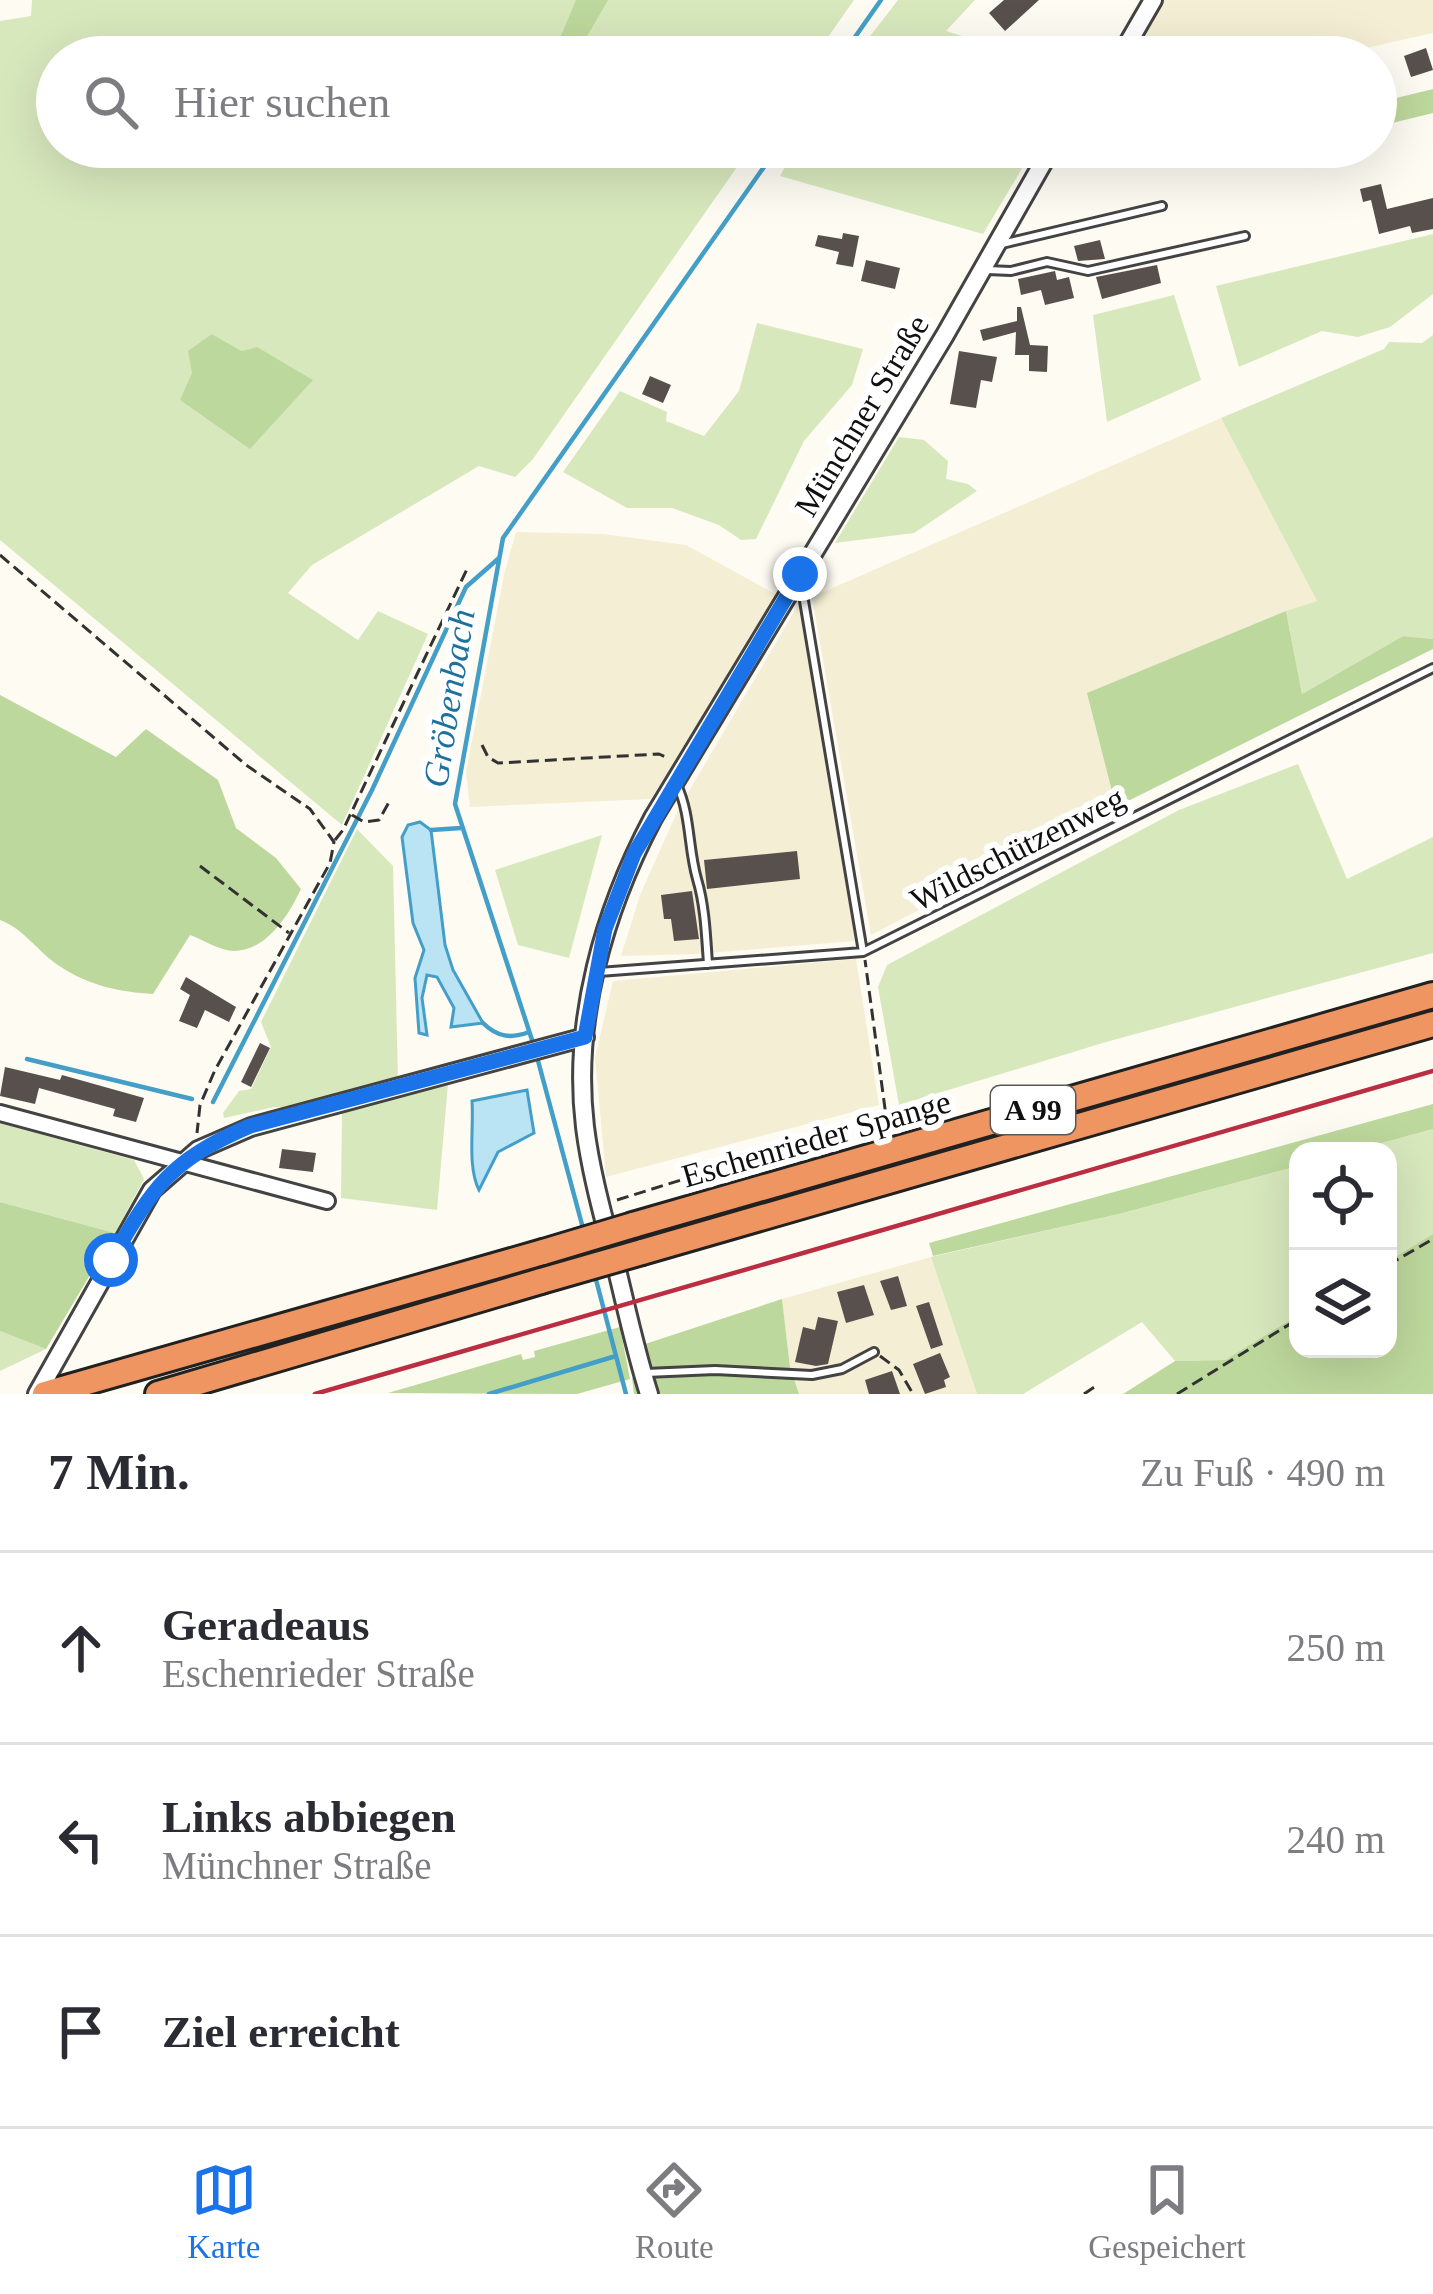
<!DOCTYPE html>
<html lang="de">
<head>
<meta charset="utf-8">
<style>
	:root { --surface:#fff; --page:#f7f7f7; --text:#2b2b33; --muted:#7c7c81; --line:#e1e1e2; --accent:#1a73e8 }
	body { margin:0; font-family:"Times New Roman",serif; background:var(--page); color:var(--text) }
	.controls { position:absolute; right:36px; bottom:36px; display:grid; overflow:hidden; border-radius:24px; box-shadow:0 12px 48px #0002 }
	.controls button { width:108px; height:108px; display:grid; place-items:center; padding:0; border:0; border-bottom:3px solid var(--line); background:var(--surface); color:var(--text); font:60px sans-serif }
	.stop { position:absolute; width:36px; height:36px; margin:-27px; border:9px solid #1a73e8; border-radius:50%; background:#fff }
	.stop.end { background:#1a73e8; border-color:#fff; box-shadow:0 3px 12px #0008 }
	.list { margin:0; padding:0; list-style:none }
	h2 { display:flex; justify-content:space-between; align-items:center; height:156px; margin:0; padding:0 48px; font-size:51px }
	h2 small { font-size:39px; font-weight:400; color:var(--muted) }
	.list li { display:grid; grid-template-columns:78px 1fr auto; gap:36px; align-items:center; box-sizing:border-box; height:192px; padding:0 48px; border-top:3px solid var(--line) }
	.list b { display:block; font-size:45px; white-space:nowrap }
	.list p { margin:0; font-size:39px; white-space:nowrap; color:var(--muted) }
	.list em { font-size:39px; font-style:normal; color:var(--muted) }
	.icon { flex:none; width:66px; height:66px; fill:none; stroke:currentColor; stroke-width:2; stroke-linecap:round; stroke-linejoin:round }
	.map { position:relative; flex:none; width:1433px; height:1394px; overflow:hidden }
	.search { position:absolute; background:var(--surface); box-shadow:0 12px 48px #0002; left:36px; right:36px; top:36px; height:132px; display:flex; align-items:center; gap:30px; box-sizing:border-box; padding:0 42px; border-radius:66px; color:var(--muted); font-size:45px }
	.sheet { height:732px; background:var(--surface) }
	nav { display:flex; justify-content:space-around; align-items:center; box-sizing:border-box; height:168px; border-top:3px solid var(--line); background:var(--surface); font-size:33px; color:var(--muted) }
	nav a { display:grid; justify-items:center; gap:6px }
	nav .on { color:var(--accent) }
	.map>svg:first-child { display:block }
	.farmland { fill:#f4eed4 }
	.green { fill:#d8e8bd; fill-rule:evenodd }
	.forest { fill:#bdd89d }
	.water { fill:#bae3f4; stroke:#449fc8; stroke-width:3 }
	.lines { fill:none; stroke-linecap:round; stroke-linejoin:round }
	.stream { stroke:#449fc8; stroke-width:4.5 }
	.building { fill:#58504c }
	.service-casing { stroke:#434343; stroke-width:12 }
	.minor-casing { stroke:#434343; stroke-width:20 }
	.tertiary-casing { stroke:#434343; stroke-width:22 }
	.motorway-casing { stroke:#212121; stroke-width:30 }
	.path { stroke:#323232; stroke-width:3; stroke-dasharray:12 6; stroke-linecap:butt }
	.service { stroke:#fff; stroke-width:6 }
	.minor { stroke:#fff; stroke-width:14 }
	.tertiary { stroke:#fff; stroke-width:16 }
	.motorway { stroke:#ee9562; stroke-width:24 }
	.rail { stroke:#bb2d41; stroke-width:4.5 }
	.motorway-bridge-casing { stroke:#212121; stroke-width:30; stroke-linecap:butt }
	.motorway-bridge { stroke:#ee9562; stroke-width:24 }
	.route { stroke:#1a73e8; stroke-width:15 }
	.labels { text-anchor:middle; stroke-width:12; stroke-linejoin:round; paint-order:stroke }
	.shield { fill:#fff; stroke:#585858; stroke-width:3 }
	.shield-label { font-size:30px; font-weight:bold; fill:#101010 }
	.street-label { font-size:33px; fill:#101010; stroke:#fff }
	.water-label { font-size:36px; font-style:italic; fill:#1d719d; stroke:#fff }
</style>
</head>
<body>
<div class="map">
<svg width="1433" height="1394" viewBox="0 0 1433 1394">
	<rect width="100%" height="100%" fill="#fefbf3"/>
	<path class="farmland" d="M1164,0H1433V33L1326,57H1130Z
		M1221,418L1317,601L1286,611L1088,693L1116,807L871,935L812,597Z
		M516,532L603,534L686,545L777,595L651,799L470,807L466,772L504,575Z
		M801,600L855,941L696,954L621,956L640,895L678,810Z
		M856,959L879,1105L606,1177L595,1058L613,981Z
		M931,1257L977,1394H799L790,1367L782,1299Z"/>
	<path class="green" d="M32,0H854L814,57H57V147H751L533,459L515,477L479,466L312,565L288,593L358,640L378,611L428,634L342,825L0,540V21L31,16ZM212,334L242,351L181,400Z
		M898,0H975L946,31L1029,57H854Z
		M796,147H1021L1033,150L983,234L780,176Z
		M1433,234V294L1390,327L1358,337L1322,331L1239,367L1216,286Z
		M1174,295L1201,380L1107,422L1093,315Z
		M757,323L863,349L852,385L804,441L756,539L741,540L719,525L672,508H627L563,472L620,391L667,412L666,421L704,436L739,391Z
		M1433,335V639L1403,636L1302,694L1286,611L1317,601L1221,418L1384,349L1389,342L1422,343Z
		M899,437L924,440L948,461L946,479L968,484L977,491L914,533L835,543Z
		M1298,764L1347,879L1433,837V953L1106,1042L899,1105L878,987L887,965L1179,810Z
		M357,829L393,866L398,1081L294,1108L275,1107L224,1118L223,1113L239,1091L251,1089L271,1047L261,1022Z
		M602,835L569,958L518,945L495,870Z
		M448,1084L437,1210L341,1198L342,1112Z
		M0,1123L134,1160L144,1179L115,1233L0,1202Z
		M1433,1129V1234L1388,1261V1151H1353Z
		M1298,1166V1315L1225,1360L1175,1361L1142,1322L1023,1394H977L931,1257L1119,1214Z
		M0,1331L46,1349L0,1371Z"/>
	<path class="forest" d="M576,0H608L575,57H552Z
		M1433,89V113L1376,127V103Z
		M212,334L242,351L257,347L313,380L250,449L180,400L192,373L188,351Z
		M1286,611L1302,694L1403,636L1433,639V649L1116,807L1087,693Z
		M0,695L116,757L146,729L218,780L236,828L276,858L301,889C289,915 266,951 234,951C221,951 203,940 190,935L153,994C120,992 90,986 61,967C38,953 26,930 0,920Z
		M1433,1104V1129L1353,1151H1298V1166L1119,1214L933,1256L929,1243Z
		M0,1202L115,1233L46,1349L0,1331Z
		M1433,1234V1394H1123L1175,1361L1225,1360L1298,1315V1349H1388V1261Z
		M782,1299L790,1367L799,1394H634L632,1378L643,1373L636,1347Z
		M620,1327L630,1379L577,1394L388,1393L521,1354L523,1360L535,1357L534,1351Z"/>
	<path class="water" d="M420,822L431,830L445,945L453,970L483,1023L451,1027L454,1008L437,977L427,975L422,998L427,1035L419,1033L415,978L424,950L413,923L402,837L408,825Z
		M527,1090L534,1133L498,1152L479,1190C467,1166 474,1129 472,1101Z"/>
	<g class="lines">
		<path class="stream" d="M841,57L881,0
			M431,830L461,828
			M483,1023C497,1037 511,1039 529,1032
			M534,1046L455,804L503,538L778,147
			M537,1057L584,1232
			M27,1059L192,1099
			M213,1102L372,790L466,587L499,558
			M594,1272L626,1394
			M489,1394L616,1356"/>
	</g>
	<path class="building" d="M1004,0H1039L1005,31L989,13Z
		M1426,48L1433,70L1411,77L1404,56Z
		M1117,147H1166V152L1120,162Z
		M1381,184L1387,209L1433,198V229L1412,233L1410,226L1379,234L1371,200L1363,202L1360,189Z
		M843,233L859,236L853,267L836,264L839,252L815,246L818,235L842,239Z
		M1100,240L1105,259L1078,261L1074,246Z
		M866,260L900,268L895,289L861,281Z
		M1157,265L1161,283L1102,299L1096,277Z
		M1055,271L1057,280L1069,277L1074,298L1045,305L1041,290L1021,295L1018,279Z
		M1017,307H1021L1030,345L1048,346L1047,372L1029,371V355H1015L1016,332L983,341L980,330L1017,321Z
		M959,351L997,357L992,382L981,380L976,408L950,404Z
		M650,376L671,385L663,403L642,394Z
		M797,851L800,879L707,889L704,860Z
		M692,891L699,939L674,941L671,919H664L661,895Z
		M186,977L236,1007L229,1022L205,1010L197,1028L179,1021L190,995L180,989Z
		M260,1043L270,1048L251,1087L241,1082Z
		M5,1067L60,1080L62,1075L144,1098L136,1122L113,1116L115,1109L39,1088L35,1104L0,1096Z
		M282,1149L316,1153L313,1172L279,1168Z
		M898,1276L907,1306L891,1310L880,1281Z
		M864,1285L874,1315L846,1323L837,1292Z
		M929,1302L943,1345L931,1349L916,1306Z
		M818,1317L838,1321L828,1364L816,1366L795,1362L803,1327L815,1330Z
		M940,1353L950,1377L944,1380L946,1387L925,1394L913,1364Z
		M892,1371L900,1394H869L865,1380Z"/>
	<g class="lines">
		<defs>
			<path id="service" d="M1002,244L1162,206
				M987,270L1011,271L1047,262L1088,271L1245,236
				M801,583L863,952
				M677,785C691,815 688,848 697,879C705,906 706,935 708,964
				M599,972L863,952L1433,668
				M646,1373L715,1370L812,1375L842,1369L874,1352"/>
			<path id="minor" d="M0,1113L327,1201"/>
			<path id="tertiary" d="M1120,57L1153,0
				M37,1394L152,1190L198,1150L251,1127L585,1037
				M649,1394C636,1353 627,1311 617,1270C605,1223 591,1175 585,1127C572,1020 604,911 653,818L945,335L1052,147"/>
			<path id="motorway" d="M633,1225L1433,995
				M642,1252L1433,1024
				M45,1394L543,1252
				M158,1394L541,1281"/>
		</defs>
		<use href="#service" class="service-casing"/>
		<use href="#minor" class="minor-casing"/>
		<use href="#tertiary" class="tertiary-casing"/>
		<use href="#motorway" class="motorway-casing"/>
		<path class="path" d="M0,555L246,765L310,809L334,842L330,863L215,1070L200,1105L197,1133
			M482,745L488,757L498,763L659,754L668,758
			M352,815L364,822L379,820L389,802
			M335,840L343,830L468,567
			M200,866L289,933
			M617,1200L886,1116L865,960
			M1388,1265L1433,1239
			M880,1356L899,1370L913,1394
			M1084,1394L1096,1386
			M1177,1394L1298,1319"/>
		<use href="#service" class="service"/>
		<use href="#minor" class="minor"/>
		<use href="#tertiary" class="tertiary"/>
		<use href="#motorway" class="motorway"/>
		<path class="rail" d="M315,1394L1433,1071"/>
		<defs>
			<path id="motorway-bridge" d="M543,1252L633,1225
				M541,1281L642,1252"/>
		</defs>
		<use href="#motorway-bridge" class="motorway-bridge-casing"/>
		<use href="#motorway-bridge" class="motorway-bridge"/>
	</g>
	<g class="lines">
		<path class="route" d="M111,1260C154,1186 169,1161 250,1126L585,1037L605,929L634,854L800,574"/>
	</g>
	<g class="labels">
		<rect class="shield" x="991" y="1086" width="84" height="48" rx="9"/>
		<g class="shield-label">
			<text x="1033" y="1120">A 99</text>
		</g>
		<g class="street-label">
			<text transform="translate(861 415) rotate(-59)" y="12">Münchner Straße</text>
			<text transform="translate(1017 848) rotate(-27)" y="12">Wildschützenweg</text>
			<text transform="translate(816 1138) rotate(-16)" y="12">Eschenrieder Spange</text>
		</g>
		<g class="water-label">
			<text transform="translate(448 698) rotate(-81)" y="13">Gröbenbach</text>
		</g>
	</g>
</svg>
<div class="controls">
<button><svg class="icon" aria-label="locate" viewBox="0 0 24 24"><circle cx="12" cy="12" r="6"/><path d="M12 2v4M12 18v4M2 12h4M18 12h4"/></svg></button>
<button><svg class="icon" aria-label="layers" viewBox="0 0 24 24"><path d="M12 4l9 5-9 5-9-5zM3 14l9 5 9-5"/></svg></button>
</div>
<div class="stop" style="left:111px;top:1260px"></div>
<div class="stop end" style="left:800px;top:574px"></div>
<div class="search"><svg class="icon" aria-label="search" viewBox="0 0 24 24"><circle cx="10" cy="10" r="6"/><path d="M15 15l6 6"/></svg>Hier suchen</div>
</div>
<section class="sheet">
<h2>7 Min.<small>Zu Fuß · 490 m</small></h2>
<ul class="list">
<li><svg class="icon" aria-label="ahead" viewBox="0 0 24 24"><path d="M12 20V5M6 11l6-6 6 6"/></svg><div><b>Geradeaus</b><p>Eschenrieder Straße</p></div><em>250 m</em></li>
<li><svg class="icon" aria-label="left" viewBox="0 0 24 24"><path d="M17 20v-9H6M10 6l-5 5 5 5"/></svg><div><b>Links abbiegen</b><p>Münchner Straße</p></div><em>240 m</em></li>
<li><svg class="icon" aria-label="arrive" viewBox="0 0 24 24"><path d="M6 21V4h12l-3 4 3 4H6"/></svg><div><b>Ziel erreicht</b></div></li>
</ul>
</section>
<nav>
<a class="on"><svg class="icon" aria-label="map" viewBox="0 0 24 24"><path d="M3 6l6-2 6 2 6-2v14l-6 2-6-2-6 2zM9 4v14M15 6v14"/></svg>Karte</a>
<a><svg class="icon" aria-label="directions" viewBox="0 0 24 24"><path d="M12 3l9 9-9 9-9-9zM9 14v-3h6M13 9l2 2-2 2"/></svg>Route</a>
<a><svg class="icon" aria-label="saved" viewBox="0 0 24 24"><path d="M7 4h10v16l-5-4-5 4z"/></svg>Gespeichert</a>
</nav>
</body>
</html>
